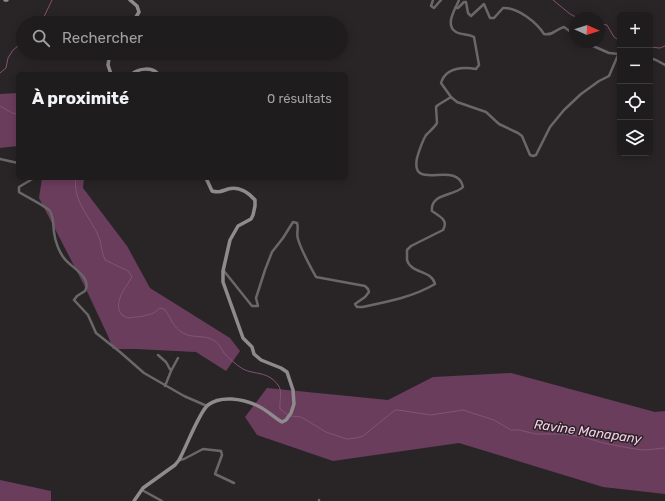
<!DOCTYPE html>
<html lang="fr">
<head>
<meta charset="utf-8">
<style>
	:root { --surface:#1f1c1d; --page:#2c292a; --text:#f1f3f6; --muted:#a1a1a4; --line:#3c3a3b }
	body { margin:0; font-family:Rubik,sans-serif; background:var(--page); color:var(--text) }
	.controls { position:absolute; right:12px; top:12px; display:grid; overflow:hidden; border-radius:6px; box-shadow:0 2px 10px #0003 }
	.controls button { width:36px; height:36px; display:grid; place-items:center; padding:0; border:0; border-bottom:1px solid var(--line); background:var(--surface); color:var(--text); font:20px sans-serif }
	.compass { position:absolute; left:569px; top:12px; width:36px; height:36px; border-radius:50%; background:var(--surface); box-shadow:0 2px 10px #0003; rotate:93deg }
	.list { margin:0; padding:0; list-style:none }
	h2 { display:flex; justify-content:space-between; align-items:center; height:52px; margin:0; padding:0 16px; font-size:17px }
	h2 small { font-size:13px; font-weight:400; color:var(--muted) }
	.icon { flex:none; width:22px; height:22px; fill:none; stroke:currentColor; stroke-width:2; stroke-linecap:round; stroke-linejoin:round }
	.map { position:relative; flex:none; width:665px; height:501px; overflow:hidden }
	.search { position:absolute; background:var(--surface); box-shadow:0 2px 10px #0003; left:16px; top:16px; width:332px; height:44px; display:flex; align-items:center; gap:10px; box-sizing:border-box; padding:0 14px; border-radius:22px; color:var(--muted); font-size:15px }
	.panel { position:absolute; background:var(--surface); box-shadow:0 2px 10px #0003; left:16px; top:72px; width:332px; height:108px; border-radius:6px }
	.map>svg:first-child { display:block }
	.forest { fill:#6b3d5c }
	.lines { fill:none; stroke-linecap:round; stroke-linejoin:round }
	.stream { stroke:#845373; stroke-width:1 }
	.street { stroke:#696768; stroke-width:2.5 }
	.secondary { stroke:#8f8b8d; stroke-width:3.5 }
	.labels { text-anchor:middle; stroke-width:3; stroke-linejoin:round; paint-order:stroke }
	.water-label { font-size:13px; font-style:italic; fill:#fbccea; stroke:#292527 }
</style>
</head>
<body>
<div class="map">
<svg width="665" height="501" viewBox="0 0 665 501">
	<rect width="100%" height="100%" fill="#292527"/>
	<path class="forest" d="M18,93V146L0,148V94Z
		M42,178H84L83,188L127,246L150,288L230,338L240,351L226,371L196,352L136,349H113L108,336L85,287L39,198Z
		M511,373L655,412L665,411V494L603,487L459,443L333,461L257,435L245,417L267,388L388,400L433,377Z
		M0,480L51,491V501H0Z"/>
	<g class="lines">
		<path class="stream" d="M553,0L570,14L578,18
			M41,23L52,0
			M599,24L607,25L614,37L620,41
			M650,47L660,48L665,46
			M0,73L6,68L8,58L13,50L23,42
			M0,106L12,113L18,114
			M76,178C72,200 90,217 98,235C102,243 101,252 105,260L128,271L132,277C126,287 112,303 122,315L128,318L144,316L154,313L160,308L164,309C171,317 173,328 183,333C193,339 205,334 215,341C219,344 221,348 224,353C229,358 236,365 243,369C255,375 268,371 278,385C283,391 279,401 280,409L288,415
			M291,416L301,417L326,432L347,439L356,438L363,436L395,410H398L431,415L463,410L494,420L511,430H519L536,434H562L584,437L603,443L635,449L645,450L665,448"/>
		<path class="street" d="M433,0L431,6L434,8L441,0
			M459,0C456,8 444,25 456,32C461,35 469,34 474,37L479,65L476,69C463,67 446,67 441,83L451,97L457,102L486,112L499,124L518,133L522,136L530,155L533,156L536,155L550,127L564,110L581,94L599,81L609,76L618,55H620
			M455,8H458L464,2H466L468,13L471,16L484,4L490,18H494L503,8C518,7 537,23 544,34C553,36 556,29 564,27L575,35
			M584,42L609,53L619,54
			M650,58L656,60L665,65
			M0,159L18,163
			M34,178L19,187V192C25,196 47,207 50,211C54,218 53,226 54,232C55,241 59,252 64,258C70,267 93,277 85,291L77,296L74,300L88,315L96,333L120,352L144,373L184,396L207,406
			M224,271L252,306H258L256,298L265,270L272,252L283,238L293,222L297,223C299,228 296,233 298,239C301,250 310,266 316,277L365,286L368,289L369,292L365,297L355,304L357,307H362C387,302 413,297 435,284C432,270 411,274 407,260C407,257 407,253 407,250L411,246L443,230C449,220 439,216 432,211C430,193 455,196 463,187C457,159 410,193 417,158C419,151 422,142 426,135C430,131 434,128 437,123L436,107L438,105L451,97
			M158,355L166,362L171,371L165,386
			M171,371L178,358
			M179,460L184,459L203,449L221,451L222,455L215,474L234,483
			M142,490L162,501
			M319,501V500"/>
		<path class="secondary" d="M5,0H7
			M123,23L136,17L139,12L137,6L130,0
			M110,53L108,65L111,74
			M132,74C139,68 152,67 158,74
			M134,501L143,488L175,465L179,460C186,448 199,412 208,405C221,395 242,399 256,405C266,409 273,417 282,422L286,420L291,413L294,404L293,390L287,372L281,368L261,360L254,354L252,347L243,338L223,282V271L230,240L238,226L251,219L253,215L255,206V200C248,192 238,186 228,189C222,191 219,193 212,191L206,178"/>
	</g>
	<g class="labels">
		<g class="water-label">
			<text transform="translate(588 431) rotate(8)" y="5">Ravine Manapany</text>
		</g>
	</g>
</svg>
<div class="controls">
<button>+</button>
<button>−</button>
<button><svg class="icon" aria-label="locate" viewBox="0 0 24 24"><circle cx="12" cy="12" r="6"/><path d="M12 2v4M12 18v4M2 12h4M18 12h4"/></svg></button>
<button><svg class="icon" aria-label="layers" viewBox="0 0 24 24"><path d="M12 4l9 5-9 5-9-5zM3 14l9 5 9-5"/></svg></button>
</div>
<svg class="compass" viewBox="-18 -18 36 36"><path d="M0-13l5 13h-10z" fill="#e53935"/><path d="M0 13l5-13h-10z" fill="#a1a1a4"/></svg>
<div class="search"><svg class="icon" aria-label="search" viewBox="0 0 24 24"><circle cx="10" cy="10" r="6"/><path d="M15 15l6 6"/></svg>Rechercher</div>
<section class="panel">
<h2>À proximité<small>0 résultats</small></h2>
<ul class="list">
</ul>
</section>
</div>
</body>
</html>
